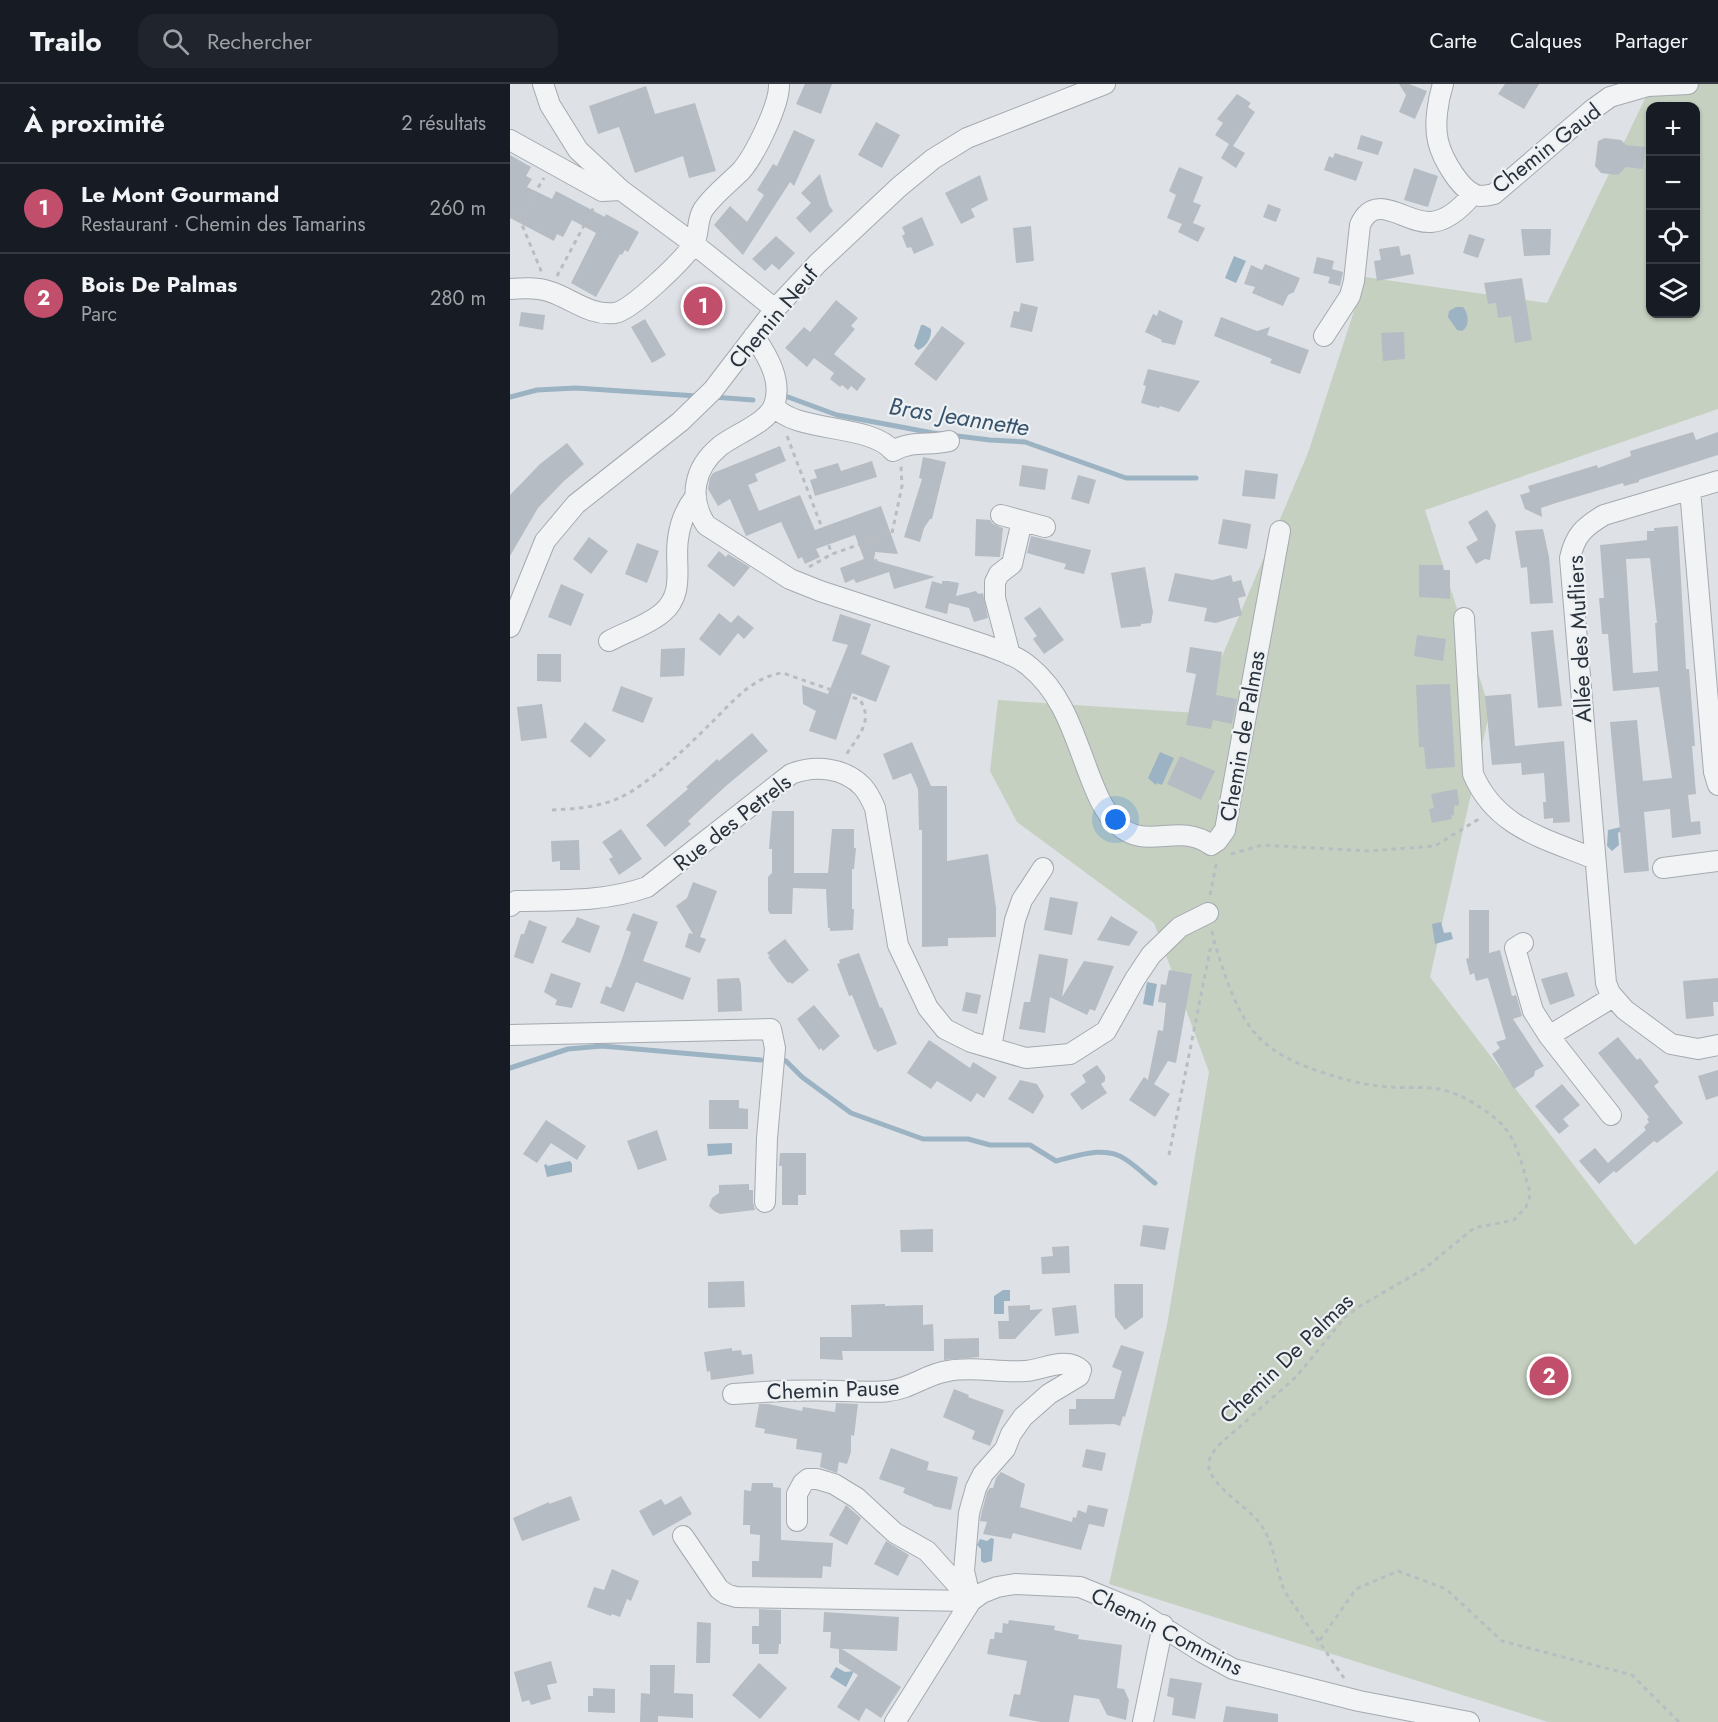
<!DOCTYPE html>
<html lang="fr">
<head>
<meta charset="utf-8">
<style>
	:root { --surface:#171b24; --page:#20242c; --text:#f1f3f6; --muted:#9ea1a6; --line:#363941; --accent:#c14e6a }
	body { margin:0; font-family:Jost,sans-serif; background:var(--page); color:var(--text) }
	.controls { position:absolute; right:18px; top:18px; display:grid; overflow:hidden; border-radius:12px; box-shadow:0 2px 4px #0004 }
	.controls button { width:54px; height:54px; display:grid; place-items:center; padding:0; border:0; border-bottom:2px solid var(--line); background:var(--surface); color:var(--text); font:30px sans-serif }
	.you { position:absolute; left:606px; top:736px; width:21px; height:21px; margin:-15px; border:4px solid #fff; border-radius:50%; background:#1a73e8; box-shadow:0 0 0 9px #1a73e833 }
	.badge { display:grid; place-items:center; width:39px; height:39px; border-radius:50%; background:var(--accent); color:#fff; font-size:20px; font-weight:700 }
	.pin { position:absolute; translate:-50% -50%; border:3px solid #fff; box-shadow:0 2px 6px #0006 }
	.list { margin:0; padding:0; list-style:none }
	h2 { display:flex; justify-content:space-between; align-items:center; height:78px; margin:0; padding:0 24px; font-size:26px }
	h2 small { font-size:20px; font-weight:400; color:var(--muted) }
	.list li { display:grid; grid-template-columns:39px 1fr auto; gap:18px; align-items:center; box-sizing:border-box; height:90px; padding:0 24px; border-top:2px solid var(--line) }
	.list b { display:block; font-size:22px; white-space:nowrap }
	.list p { margin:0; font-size:20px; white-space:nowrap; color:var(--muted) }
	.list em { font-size:20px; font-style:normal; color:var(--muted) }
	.icon { flex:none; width:33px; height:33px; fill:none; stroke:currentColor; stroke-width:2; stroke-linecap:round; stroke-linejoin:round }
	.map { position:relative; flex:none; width:1208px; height:1638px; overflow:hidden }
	header { display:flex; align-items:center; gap:36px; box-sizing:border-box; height:84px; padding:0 30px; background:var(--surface); border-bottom:2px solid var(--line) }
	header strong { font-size:28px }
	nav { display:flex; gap:33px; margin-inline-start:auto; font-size:21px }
	.search { width:420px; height:54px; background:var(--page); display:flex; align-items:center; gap:15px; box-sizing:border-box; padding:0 21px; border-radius:18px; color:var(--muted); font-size:22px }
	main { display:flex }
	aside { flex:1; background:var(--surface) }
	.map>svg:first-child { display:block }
	.green { fill:#c6d0c0; fill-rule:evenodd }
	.water { fill:#9cb3c3 }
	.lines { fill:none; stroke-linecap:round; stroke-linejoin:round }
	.stream { stroke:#9cb3c3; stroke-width:5 }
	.building { fill:#b6bcc3; fill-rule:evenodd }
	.minor-casing { stroke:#a4aab0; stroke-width:22 }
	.path { stroke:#b9bdc1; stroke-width:3; stroke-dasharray:4.5 4.5; stroke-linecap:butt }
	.minor { stroke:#f1f3f5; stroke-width:20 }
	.labels { text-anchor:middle; stroke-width:4.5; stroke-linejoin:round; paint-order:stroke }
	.street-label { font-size:22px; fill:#29323c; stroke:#eef1f4 }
	.water-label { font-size:24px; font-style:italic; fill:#37546c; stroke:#eef1f4 }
</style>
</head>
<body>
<header>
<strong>Trailo</strong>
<div class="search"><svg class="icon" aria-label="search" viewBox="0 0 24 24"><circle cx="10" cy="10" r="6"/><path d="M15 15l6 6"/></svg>Rechercher</div>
<nav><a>Carte</a><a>Calques</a><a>Partager</a></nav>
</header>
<main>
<aside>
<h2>À proximité<small>2 résultats</small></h2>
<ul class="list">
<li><span class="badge">1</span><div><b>Le Mont Gourmand</b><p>Restaurant · Chemin des Tamarins</p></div><em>260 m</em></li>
<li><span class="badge">2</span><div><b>Bois De Palmas</b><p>Parc</p></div><em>280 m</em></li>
</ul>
</aside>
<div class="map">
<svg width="1208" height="1638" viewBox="0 0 1208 1638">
	<rect width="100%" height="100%" fill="#dee2e6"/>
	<path class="green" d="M1142,0H1208V325L915,426L980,626L920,893L1125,1161L1208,1086V1638H1038L599,1500L657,1241L699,988L644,839L507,738L480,687L488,616L688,629L798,369L855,193L1037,219ZM1140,22H1186V230H1140Z"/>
	<path class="water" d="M724,172L736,177L726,199L715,194Z
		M946,223H953C959,230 960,242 952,247L947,246L938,233L939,227Z
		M411,241H414L421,245C422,254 416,263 408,266L404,262Z
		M650,668L664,674L652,701L647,699L646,701L638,694Z
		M1111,743V747L1108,749L1109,761L1102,767L1097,762L1098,746Z
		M931,838L934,849L941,848L943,855L925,860L922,840Z
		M637,898L647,900L643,922L633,920Z
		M222,1059V1070L198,1072L197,1060Z
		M60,1077L62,1080V1088L37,1093L34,1081L37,1080V1082Z
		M493,1206H500V1217H494V1230H484V1212Z
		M481,1454L484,1455L482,1477L474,1479L471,1477V1465L467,1461L470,1455L477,1457Z
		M326,1583L335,1588L344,1587L336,1603L320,1593Z"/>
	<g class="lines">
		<path class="stream" d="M0,313L27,306L66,304L187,312
			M203,313L243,316
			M278,313L327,331L423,349L480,356L515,358L616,394H686
			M276,977L292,993L341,1029L413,1055H458L480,1061H520L546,1077C567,1072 595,1061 615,1075C626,1082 635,1091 645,1099
			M0,984L58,965L92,962L251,976"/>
	</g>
	<path class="building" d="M295,0H322L311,30L286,20Z
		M889,0H899L917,7L905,35L889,28L896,11Z
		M995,0H1029L1014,25L988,10Z
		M136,2L145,30L185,19L206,87L179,94L173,72L125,89L109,43L88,50L79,22Z
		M727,10L741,19L738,23L745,28L723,62L735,69L726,84L711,74L719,60L705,51L713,39L707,35Z
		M366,38L390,51L372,84L348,71Z
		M284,46L305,56L284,102L280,98L233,171L204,141L220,122L237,138L254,111L247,106L263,80L267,82Z
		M851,51L873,58L868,71L847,65Z
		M1095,54L1111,56L1116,61L1135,63L1133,85L1116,83L1108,91L1091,89L1085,82L1088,57Z
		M825,69L853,78L846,97L814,86L819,72L823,74Z
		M0,71L21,83L16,92L22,95L17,103L42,115L46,107L95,133L96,130L129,148L118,168L115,166L112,171L110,170L86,213L61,199L86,149L62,136L53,153L47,150L44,157L0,134Z
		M669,83L693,93L683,118L691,121L683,139L695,144L688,158L668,148L672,140L657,134L666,111L659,107Z
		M904,84L928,92L918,123L894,116Z
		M310,90L319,121L323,127L300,149L286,134L301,119L291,109Z
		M470,91L478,116L461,125L465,133L451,140L435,109Z
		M758,120L771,125L766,138L753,133Z
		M412,133L424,161L404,170L401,163L397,164L392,152L395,150L392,143Z
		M521,142L524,177L506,179L503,144Z
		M1011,145H1041L1040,171L1014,172Z
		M959,150L975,155L968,174L953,169Z
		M266,152L285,169L269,186L262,180L255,187L242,175Z
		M889,162L891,172L900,170L904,190L867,197L864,177L871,176L869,165Z
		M807,173L824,177L822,185L833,188L830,202L818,199L820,193L803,189Z
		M755,180L790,194L784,208L778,211L773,222L742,209L745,203L734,200L741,181L752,186Z
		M1012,194L1022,256L1005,259L1001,232L988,234L986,219L978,220L974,199Z
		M326,216L348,234L341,242L345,245L324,270L356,295L347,307L341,302L338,306L332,301L330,303L320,295L324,289L304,274L297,283L275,264L294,243L300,248Z
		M511,219L528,223L522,248L500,243L504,227L509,228Z
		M649,226L673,237L665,261L651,258L652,256L635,248L643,230L647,232Z
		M11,228L35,231L33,246L9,242Z
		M711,233L747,247L760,243L757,251L799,266L790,290L760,279L762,275L704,252Z
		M135,235L156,271L142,279L121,243Z
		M432,242L455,259L426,297L404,280Z
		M894,248L895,275L873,277L871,249Z
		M638,285L690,297L669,328L650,322L649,324L631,319L636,302L633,301Z
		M1183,348L1186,356L1208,348V371L1129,396V398L1114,402L1113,399L1046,419L1031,424L1032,433L1015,425L1010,411L1020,408L1018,402L1087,381L1088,384L1121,372L1120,367Z
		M57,359L74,380L54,397L28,424L0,472V411L30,380Z
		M270,362L276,377L245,390L248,397L238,401L249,427L290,411L305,446L371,422L388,470L365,468L364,476L425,493L384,505L379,488L346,499L344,495L335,499L330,484L354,475L345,451L306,465L310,473L295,480L292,473L288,475L271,438L236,452L220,415L208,422L198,405L200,394L203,389Z
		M413,373L436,378L422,435H420L414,444L410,458L394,453L412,395L409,394Z
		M362,377L367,393L305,412L300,396L307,394L304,386L328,379L331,387Z
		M512,381L538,385L535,406L509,402Z
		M735,386L768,390L765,415L732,412Z
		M568,391L586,396L579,420L561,415Z
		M977,426L986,441L980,476L975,475L966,480L956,463L968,456L958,438Z
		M466,435L480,436L483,440L493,444L490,473L465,472Z
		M713,435L741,440L737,465L708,460Z
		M1168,442L1176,585H1179L1185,662H1182L1186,710L1178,711L1181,738L1190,737L1191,750L1162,754L1160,725L1134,728L1139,787L1114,789L1100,638L1127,636L1133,697L1162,694L1149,603L1103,607L1098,550H1092L1089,514H1094L1090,461L1137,456V447H1144V444ZM1140,474L1147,539H1145L1148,587L1123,589L1116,475Z
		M1033,445L1039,473L1043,519L1020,520L1017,483L1011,484L1005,447Z
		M521,452L581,466L574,490L554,485L556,480L517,469Z
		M79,453L98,467L81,490L63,475Z
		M127,459L149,467L137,499L115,490Z
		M209,467L216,473L218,470L240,483L224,503L197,482Z
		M909,481H933V486H940V515L909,513Z
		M635,483L643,528L641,539L631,540V542L611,544L601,489Z
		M665,489L703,496L721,491L723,498L731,496L736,512L728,514L732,531L706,539L694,537L697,524L658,517Z
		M422,497L432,500V497H438L449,499L446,512L466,507L468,510L473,509L478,534L464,538L459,524L439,519L437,530L415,524Z
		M51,500L74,510L61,542L38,533Z
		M530,523L554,556L534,570L523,555L527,552L514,534Z
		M209,529L221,539L228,531L244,544L234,555L228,549L210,572L189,555Z
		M330,530L361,540L351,570L380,582L366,618L342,609L326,656L299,647L306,627L293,620L292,601L318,610L338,561L322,557Z
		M1043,546L1052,622L1028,624L1021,548Z
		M907,551L936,555L933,577L904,572Z
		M680,563L712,568L706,611L727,615L722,640L703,636L701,645L676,641L686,590L676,588Z
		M175,564L174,592L150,593L151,565Z
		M27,570H51V598L27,597Z
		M940,600L945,683L916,685L914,663H909L906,601Z
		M111,602L143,614L133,639L102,627Z
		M1001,610L1005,662L1054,657L1060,738L1043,739V734L1034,735L1033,718H1036L1034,689L1012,691L1011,679L982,681L975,612Z
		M32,620L37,654L11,657L7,623Z
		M75,638L96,656L80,674L60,657Z
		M242,649L258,667L217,701L178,737L181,740L155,763L136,741L178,705L176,703L207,675L209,677Z
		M402,658L421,702H437V777L478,770L486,824V853L438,854V862L412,863V746H409L408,705L401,689L383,696L373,670Z
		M670,672L705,687L691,716L657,700Z
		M947,705L949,718V721L944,722V731L941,732L942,735L922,739L919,725L924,724L921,710Z
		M262,727H284V789H318L322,745H344V764H346L344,785H342V825H344L343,846L320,847V844H318L316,805L283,804L282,830H260L258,826V793L262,789V765H259Z
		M111,745L132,775L109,791L99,775L103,773L92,758Z
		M69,756L70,786H50V777L42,778L41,757Z
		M183,798L207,807L190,853L196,855L190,869L175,863L179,849L183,850L166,822L177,814Z
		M540,813L568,818L562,851L534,846Z
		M959,826H979V869L990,866L1002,912L1006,911L1012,932L1003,935L1034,982L1025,987L1024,992L1004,1005L982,970L990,964L986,958L996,955L978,894L966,897L964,889L960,891L956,875L959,874Z
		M123,829L148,838L133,877L181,894L173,916L126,898L114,928L90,919L96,902L101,904L112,875L121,848L116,846Z
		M601,832L628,848L619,862L587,856Z
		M67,833L90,842L80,869L51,858L64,841Z
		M19,836L37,843L23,880L4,873L11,850H14Z
		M275,855L299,886L282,900L280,898L278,899L268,887L258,873L260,872L257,869Z
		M349,869L370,924L372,923L387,960L367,968L366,965L364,966L342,911L339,912L327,880L330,879L329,876Z
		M529,870L558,875L552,913L574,877L604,882L585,927L580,925L577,931L540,913L535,949L509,945L514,918H520Z
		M659,886L682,890L666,979L658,977L644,1000L660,1010L645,1033L619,1016L634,993L638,996L648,946L653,947L656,919L648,918L651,900L656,901Z
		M1057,888L1065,912L1040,921L1031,895Z
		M41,889L71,899L62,924L45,921L47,916L34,908Z
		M229,894L231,900L232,927L208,928L207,895Z
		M1208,894V918H1203L1204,932L1176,935L1173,897Z
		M456,908L471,911L467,930L452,927Z
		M304,921L330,952L313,967L311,964L309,966L287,935Z
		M1108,953L1127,976L1130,974L1149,998L1144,1002L1173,1039L1147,1059L1144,1057L1106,1089L1104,1087L1089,1100L1069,1077L1085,1064L1098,1079L1136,1046L1134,1043L1139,1038L1137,1035L1139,1033L1088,969Z
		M419,956L460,984L463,978L487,993L474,1014L467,1009L461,1018L427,997L421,1005L397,989Z
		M587,981L595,992V997L591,1000L597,1009L572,1026L560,1010L576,998L572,991Z
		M1208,986V1012L1196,1016L1188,992Z
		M510,996L527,1000L534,1012L523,1030L498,1015Z
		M1052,1000L1070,1021L1053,1035L1059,1042L1049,1050L1025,1022Z
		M199,1016H229V1024L238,1025V1045H199Z
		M36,1036L76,1062L67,1076L41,1059L27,1079L13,1070Z
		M147,1046L157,1076L128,1086L117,1057Z
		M270,1069H296V1111H288V1121H272V1082H269Z
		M239,1100V1106H243V1118L245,1126L210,1130L204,1127L199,1122L202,1114L209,1109V1101Z
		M633,1141L659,1144L655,1166L630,1162Z
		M423,1145V1168H391L390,1146Z
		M559,1162L560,1189L532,1190L531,1173L543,1172L542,1163Z
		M234,1197L235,1223L198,1224V1198Z
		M604,1200H633V1233L615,1246L605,1233Z
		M375,1220V1222L413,1221V1241L423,1240L424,1267H332L333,1276L310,1275V1253H342L341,1221Z
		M520,1221V1226L533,1225L505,1255H489L488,1237H499L498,1222Z
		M566,1221L569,1249L545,1252L542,1224Z
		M469,1254V1273L434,1276V1255Z
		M611,1261L634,1268L615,1333L613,1332L610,1342L604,1340L559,1341V1325H566V1315H604L612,1287L602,1283Z
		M222,1264V1267L231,1266L232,1271L242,1270L244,1290L201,1296L200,1287L197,1288L194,1268Z
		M444,1305L459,1311L458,1313L494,1326L480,1362L462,1355L465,1347L433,1333Z
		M326,1319L348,1320L344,1352L341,1351V1368L337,1380L329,1378L327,1389L310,1383L312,1369L286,1365L287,1355L254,1349L255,1345L245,1343L249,1320H258L292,1327L293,1323L325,1328Z
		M381,1364L419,1378L417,1386L448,1393L441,1426L423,1422V1421L393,1409L395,1404L369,1395Z
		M576,1365L596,1369L592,1387L572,1383Z
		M491,1388L515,1400L510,1423L562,1438L563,1433L566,1434L568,1426L576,1429L578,1421L598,1425L594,1443L579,1440L571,1466L503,1449L501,1455L473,1450L477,1438L470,1437L471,1431L477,1408L480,1404H483L486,1394Z
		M242,1399H263V1403L271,1404V1456L323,1459L321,1483L313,1482L312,1494L242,1493V1477H249L250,1451L240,1450V1441H233L234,1406L241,1407Z
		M61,1412L70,1436L12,1457L3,1434L39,1418V1420Z
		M171,1412L182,1430L143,1452L129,1427L151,1415L155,1421Z
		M336,1421L351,1434L337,1461L319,1451Z
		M376,1457L399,1471L388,1492L364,1480Z
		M102,1485L129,1497L121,1517L117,1515L110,1533L102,1530L101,1532L77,1523L84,1503L94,1506Z
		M249,1525L271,1526V1560H269L268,1570H249V1560H242V1542H249Z
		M314,1528L389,1533L387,1567L332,1565L391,1603L371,1634L356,1624L349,1637L327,1623L348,1591L329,1579V1565L320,1564L321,1548H313Z
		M499,1536L545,1542L544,1546L569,1551L568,1555L612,1561L607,1604L614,1605L619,1616L616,1636L597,1631L589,1615L564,1611L559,1638H530L499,1632L504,1610L510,1611L517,1577L477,1570L480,1555H484L485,1548L492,1549L493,1539L498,1540Z
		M187,1538L201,1539L200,1579H186Z
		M41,1577L47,1599L37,1601L41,1615L21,1621L19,1616L12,1618L4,1588Z
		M249,1579L277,1604L250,1635L222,1611Z
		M140,1581H165L164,1609L183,1610V1634L148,1632V1638H130L131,1609L140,1610Z
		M660,1594L692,1599L685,1635L662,1631L664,1614L657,1612Z
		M83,1604L105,1605V1629L78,1628V1612H83Z
		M716,1622L768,1630V1638H713Z"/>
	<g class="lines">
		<defs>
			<path id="minor" d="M33,0L40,21L68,66L111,106L184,160L265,225
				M933,0C928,16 924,40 928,57C932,74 951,109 970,112C975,112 980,111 984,110L1082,26L1100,13L1138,2L1178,0
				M0,56L92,107L111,106
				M0,205C13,204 28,203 41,208C62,215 80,232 105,229C122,226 173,176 183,161C190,151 186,137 193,126C202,112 219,99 231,87C245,71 270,20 269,0
				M244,252C257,271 273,297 264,321C258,339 223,351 209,363C184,384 178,414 196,441L280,495L310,507L475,561C491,567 508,572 520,583C553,610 564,651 579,690C586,708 593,727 608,741C637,768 668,737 701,761L707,757L715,746L770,447
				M814,252L840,212L844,197L850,141C865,106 896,140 921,138C938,137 953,122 963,110
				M264,322C285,349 360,339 383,367C402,356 419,362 439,357
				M1208,397L1094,431C1074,443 1065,451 1060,474L1096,899L1100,909L1115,926L1161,960L1188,965L1208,961
				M1180,406L1204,688L1208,701
				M491,431L535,443
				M954,534L963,690C986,744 1034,754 1085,775
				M0,543L35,457L66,420L170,338L203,306L265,225L308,179L389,103L423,75L457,54L595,0
				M99,557C116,548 138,541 152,529C176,509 164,481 168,455C170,438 175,426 185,413
				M500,571L485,514V498L489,490L502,480L512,437
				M1153,784L1208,777
				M0,822L6,817C50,816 95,818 137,803L281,690C305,681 334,683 353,703C358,709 362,717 365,724L388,861L418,924L435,945L461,958L516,974L560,970L596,947L625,895L641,871L670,843L698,829
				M1013,859L1005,864L1023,927L1039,952L1101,1031
				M0,951L261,945L265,964L257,1054L255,1118
				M1039,952L1103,913
				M481,963L505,836L512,816L533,784
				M223,1310C259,1307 296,1306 332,1307C347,1307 363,1309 378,1307C401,1305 416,1290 438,1287C464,1282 489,1289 515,1287C533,1286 556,1272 571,1286L569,1292L539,1310L513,1333L501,1350L495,1365L473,1390L466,1404L459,1429L454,1487L461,1517
				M287,1437V1410L293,1399L298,1395H307L324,1400L347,1414L385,1449L417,1467L460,1515
				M173,1452L209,1505L216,1510L226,1513L461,1517
				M385,1638L461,1517L472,1509L487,1503L505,1500L570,1503L626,1526L692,1568L723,1585L849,1617L959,1638
				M633,1638L653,1541"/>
		</defs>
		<use href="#minor" class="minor-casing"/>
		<path class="path" d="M0,131L8,133L10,136L32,189
			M9,134L34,94
			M47,192L85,121
			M277,352L322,470
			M360,458L370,489
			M299,483L322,470L382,449L392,402L391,382
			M42,726C64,725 89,723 109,714C138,701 176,664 199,641C220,621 242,592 273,589L350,616C364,637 348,652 336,671
			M721,770L752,761L859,767L925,762L972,733
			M700,811L707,776
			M702,847C705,862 710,876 715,891C735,947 752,967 808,987C829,994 849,1000 870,1002C890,1005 910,1002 929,1005C949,1008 983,1029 995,1044C1009,1062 1013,1086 1020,1108L1019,1115L1016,1123L1004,1136L964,1144L914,1185L850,1222L835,1233L787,1292L710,1360C704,1367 697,1374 699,1384C703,1403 737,1423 749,1438C765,1459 765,1485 775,1508L834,1594
			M659,1071L700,866L704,858
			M810,1556L846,1505L888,1487L936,1505L992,1557L1122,1591L1169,1638"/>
		<use href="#minor" class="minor"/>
	</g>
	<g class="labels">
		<g class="street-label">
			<text transform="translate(1036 64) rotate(-38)" y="8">Chemin Gaud</text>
			<text transform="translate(263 233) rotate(-50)" y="8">Chemin Neuf</text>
			<text transform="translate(1069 555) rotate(-93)" y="8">Allée des Mufliers</text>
			<text transform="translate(732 652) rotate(-80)" y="8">Chemin de Palmas</text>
			<text transform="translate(222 738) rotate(-38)" y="8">Rue des Petrels</text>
			<text transform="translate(776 1274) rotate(-44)" y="8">Chemin De Palmas</text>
			<text transform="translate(323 1305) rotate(-2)" y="8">Chemin Pause</text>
			<text transform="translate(657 1547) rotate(27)" y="8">Chemin Commins</text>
		</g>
		<g class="water-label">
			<text transform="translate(449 333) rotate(9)" y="8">Bras Jeannette</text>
		</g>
	</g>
</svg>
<div class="controls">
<button>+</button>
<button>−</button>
<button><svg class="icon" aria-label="locate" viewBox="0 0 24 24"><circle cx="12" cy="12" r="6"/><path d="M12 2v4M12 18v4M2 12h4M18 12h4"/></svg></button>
<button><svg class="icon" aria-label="layers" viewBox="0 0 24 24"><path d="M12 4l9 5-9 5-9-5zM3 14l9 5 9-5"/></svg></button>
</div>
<div class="you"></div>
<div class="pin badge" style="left:193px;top:222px">1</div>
<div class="pin badge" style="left:1039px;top:1292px">2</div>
</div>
</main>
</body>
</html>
